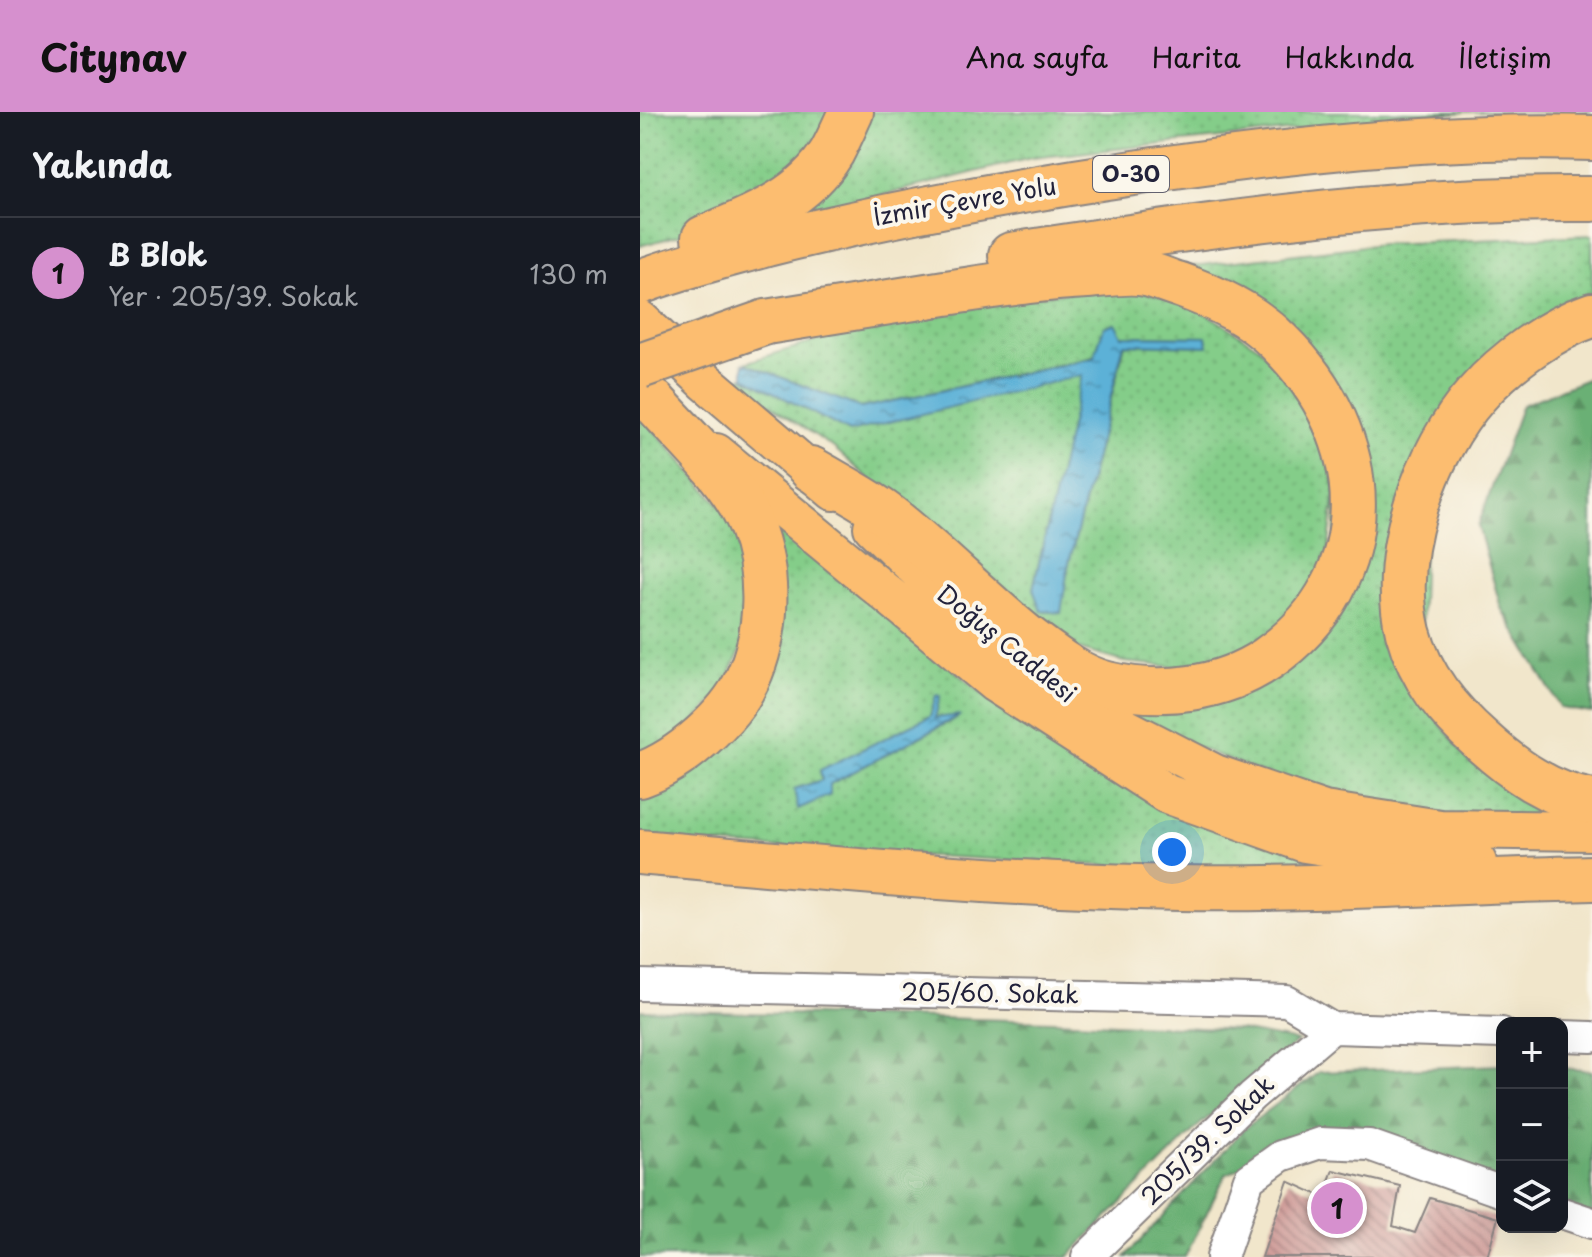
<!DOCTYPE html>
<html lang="tr">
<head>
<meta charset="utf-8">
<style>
	:root { --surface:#171b24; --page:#242831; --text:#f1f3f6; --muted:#9ea1a6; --line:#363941; --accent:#d690ce }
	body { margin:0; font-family:"Playpen Sans",sans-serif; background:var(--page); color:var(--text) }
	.controls { position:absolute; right:24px; bottom:24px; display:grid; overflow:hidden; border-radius:16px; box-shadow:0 8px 32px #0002 }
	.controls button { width:72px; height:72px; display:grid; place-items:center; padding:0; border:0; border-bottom:2px solid var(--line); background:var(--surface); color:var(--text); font:40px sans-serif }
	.you { position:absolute; left:532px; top:740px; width:28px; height:28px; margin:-20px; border:6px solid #fff; border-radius:50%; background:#1a73e8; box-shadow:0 0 0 12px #1a73e833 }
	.badge { display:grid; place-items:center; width:52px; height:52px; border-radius:50%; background:var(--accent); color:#111; font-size:26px; font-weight:700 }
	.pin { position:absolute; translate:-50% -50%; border:4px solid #fff; box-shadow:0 2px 8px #0006 }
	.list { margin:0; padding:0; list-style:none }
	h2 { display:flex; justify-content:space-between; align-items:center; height:104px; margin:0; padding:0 32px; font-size:34px }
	h2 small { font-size:26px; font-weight:400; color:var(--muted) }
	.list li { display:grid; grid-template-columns:52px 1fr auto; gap:24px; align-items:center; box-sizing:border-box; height:112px; padding:0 32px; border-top:2px solid var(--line) }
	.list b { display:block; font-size:30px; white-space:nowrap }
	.list p { margin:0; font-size:26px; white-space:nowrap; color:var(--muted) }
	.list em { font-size:26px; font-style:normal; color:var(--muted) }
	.icon { flex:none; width:44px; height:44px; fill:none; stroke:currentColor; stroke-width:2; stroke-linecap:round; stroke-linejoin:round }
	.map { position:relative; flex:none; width:952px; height:1145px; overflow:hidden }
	header { display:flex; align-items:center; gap:48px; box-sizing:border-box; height:112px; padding:0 40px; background:var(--accent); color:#111 }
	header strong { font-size:38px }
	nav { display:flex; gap:44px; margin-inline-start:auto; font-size:28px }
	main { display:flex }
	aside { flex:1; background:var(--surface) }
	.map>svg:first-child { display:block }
	.green { fill:url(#green-dots); stroke:#537862; stroke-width:2; fill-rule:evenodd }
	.forest { fill:url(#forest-firs); stroke:#466958; stroke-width:2 }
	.water { fill:url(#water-ripples); stroke:#3e6a89; stroke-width:2 }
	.building { fill:url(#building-back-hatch) }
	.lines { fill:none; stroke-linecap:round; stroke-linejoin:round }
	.minor-casing { stroke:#8a8483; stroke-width:34 }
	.major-casing { stroke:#8a8483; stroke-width:42 }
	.highway-casing { stroke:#8a8483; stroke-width:48 }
	.minor { stroke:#fff; stroke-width:30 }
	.major { stroke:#fcbd6f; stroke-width:38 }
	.highway { stroke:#fcbd6f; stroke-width:44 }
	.highway-bridge-casing { stroke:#8a8483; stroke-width:48; stroke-linecap:butt }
	.highway-bridge { stroke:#fcbd6f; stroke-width:44 }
	.labels { text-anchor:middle; stroke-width:8; stroke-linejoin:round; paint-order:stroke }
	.shield { fill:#fbf7ec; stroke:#636270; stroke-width:2 }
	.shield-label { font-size:22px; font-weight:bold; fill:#22223b }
	.street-label { font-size:24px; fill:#22223b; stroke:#fbf7ec }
</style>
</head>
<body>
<header>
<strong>Citynav</strong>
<nav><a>Ana sayfa</a><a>Harita</a><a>Hakkında</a><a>İletişim</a></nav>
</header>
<main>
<aside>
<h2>Yakında<small></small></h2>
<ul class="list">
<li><span class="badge">1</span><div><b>B Blok</b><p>Yer · 205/39. Sokak</p></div><em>130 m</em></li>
</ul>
</aside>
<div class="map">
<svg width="952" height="1145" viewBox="0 0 952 1145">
	<defs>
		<pattern id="green-dots" width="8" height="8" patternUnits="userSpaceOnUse" patternTransform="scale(2)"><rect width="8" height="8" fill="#84cd89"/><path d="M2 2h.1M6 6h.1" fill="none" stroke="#72b077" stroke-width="1.8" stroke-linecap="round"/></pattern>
		<pattern id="forest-firs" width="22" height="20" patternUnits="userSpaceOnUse" patternTransform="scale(2)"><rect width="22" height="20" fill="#6bb075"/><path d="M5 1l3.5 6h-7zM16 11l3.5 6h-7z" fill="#588f61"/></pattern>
		<pattern id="water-ripples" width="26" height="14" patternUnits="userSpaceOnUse" patternTransform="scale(2)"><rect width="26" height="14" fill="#5bb1d7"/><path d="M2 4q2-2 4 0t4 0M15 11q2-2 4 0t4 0" fill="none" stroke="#4b90b0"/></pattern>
		<pattern id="building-back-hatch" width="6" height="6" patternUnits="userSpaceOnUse" patternTransform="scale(2)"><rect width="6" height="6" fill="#cf9c99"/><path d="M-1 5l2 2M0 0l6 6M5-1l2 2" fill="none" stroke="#a87f7e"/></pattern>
	</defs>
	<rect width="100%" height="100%" fill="#fbf7ec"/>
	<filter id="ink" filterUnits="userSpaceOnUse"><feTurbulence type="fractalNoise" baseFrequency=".0125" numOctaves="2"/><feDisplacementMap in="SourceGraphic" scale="16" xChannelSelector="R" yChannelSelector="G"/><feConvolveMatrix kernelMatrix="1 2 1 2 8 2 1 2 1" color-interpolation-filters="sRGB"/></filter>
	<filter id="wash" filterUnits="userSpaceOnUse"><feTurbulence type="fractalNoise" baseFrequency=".006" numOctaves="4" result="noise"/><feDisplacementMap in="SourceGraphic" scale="32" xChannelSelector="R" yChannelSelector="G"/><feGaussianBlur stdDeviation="1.8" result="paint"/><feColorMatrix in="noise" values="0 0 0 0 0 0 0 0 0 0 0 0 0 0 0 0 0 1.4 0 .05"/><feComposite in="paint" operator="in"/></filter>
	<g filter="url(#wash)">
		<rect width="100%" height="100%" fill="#f1e6cb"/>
		<path class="green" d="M0,0H192L168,45L68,115L0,134Z
			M222,0H952H824L391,46L155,105Z
			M952,123V193L787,332L779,585L829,649L884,685L952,708L721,700L468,600L695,495V290L528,157L742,132Z
			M480,175L548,190L620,236L650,273L681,324L695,376L688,442L656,498L621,527L572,550L537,555L484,550L432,535L384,502L194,336L93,268L104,265L209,320L443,262L393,477L420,501L428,455L485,232L567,234L566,225L482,224L474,211L464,215L454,245L221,296L104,251L289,195Z
			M0,302L96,412L111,469L105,528L81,582L40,624L0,644Z
			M116,395L379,612L526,695L779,761L695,766L0,728V683L99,608ZM300,584L295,606L318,605L190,672V683L155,677L182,668L181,658L290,604Z"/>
		<path class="forest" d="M952,265V601L921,596L861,496L838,414L882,293Z
			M0,898L414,909L600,918L658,929L556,1016L428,1145H0Z
			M862,953V1068L665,1028L586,1062L545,1145H485L604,1017L679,960Z
			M922,956L952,959V1103L922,1092Z"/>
		<path class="water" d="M475,211L482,224L566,225L568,234L484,232L428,455L421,501L401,499L393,477L442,263L209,320L104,265V251L221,296L454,246L464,215Z
			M296,583L300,584L295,606L321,603L190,672V683L158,697L154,677L182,668L180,658L290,604Z"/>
		<g id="blocks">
			<path class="building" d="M693,1058L760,1074L753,1114L775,1121L790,1086L858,1106L847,1145H622L648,1069L683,1085Z"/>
		</g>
	</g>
	<g filter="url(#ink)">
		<use href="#blocks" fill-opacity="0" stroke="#8a8483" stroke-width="2"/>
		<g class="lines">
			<defs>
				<path id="minor" d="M0,873L647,889L692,916L862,921
					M922,924L952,925
					M922,1101L952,1111
					M447,1145L612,984L692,916
					M582,1145L609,1067L641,1044L680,1031L729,1033L862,1080"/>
				<path id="major" d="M0,208L65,269L194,379
					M76,341L355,571L527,682L665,731L785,750H837
					M233,415L307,486L430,588L575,662L684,699L800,717L952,719"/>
				<path id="highway" d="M64,126C112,106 164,87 192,40C199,27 205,13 211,0
					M371,143C564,113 757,85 952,87
					M0,170C42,154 84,144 127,132C229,106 332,87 435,70C606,43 778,21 952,26
					M952,203C910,217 866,249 837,282C786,339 749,443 768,520C780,565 808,599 842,629C874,658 909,683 952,690
					M126,210C186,200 245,191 305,181C353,174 400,166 448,164C466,163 488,158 506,162C517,164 529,170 540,173C576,186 612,202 639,230C735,324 744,466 627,547C581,578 521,585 467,572C438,565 411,543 387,525C340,487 298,443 251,406C227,387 198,373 171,357
					M0,663C40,649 89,606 107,568C129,521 130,461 111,413C94,369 45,325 14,290
					M0,740C180,756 359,773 539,776C677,778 814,769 952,766"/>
			</defs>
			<use href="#minor" class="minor-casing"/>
			<use href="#major" class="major-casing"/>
			<use href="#highway" class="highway-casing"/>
			<use href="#minor" class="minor"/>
			<use href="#major" class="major"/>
			<use href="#highway" class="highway"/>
			<defs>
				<path id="highway-bridge" d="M0,254L126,210"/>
			</defs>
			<use href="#highway-bridge" class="highway-bridge-casing"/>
			<use href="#highway-bridge" class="highway-bridge"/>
		</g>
	</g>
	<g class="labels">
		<rect class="shield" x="453" y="44" width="76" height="36" rx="6"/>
		<g class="shield-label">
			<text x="491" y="70">O-30</text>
		</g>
		<g class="street-label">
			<text transform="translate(325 90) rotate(-10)" y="8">İzmir Çevre Yolu</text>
			<text transform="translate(366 532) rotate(39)" y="8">Doğuş Caddesi</text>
			<text transform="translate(350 882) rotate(1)" y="8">205/60. Sokak</text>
			<text transform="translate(568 1029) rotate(-44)" y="8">205/39. Sokak</text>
		</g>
	</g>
</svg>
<div class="controls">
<button>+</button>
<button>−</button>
<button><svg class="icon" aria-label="layers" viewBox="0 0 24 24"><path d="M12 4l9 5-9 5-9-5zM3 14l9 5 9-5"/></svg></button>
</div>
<div class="you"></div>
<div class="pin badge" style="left:697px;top:1096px">1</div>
</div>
</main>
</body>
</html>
